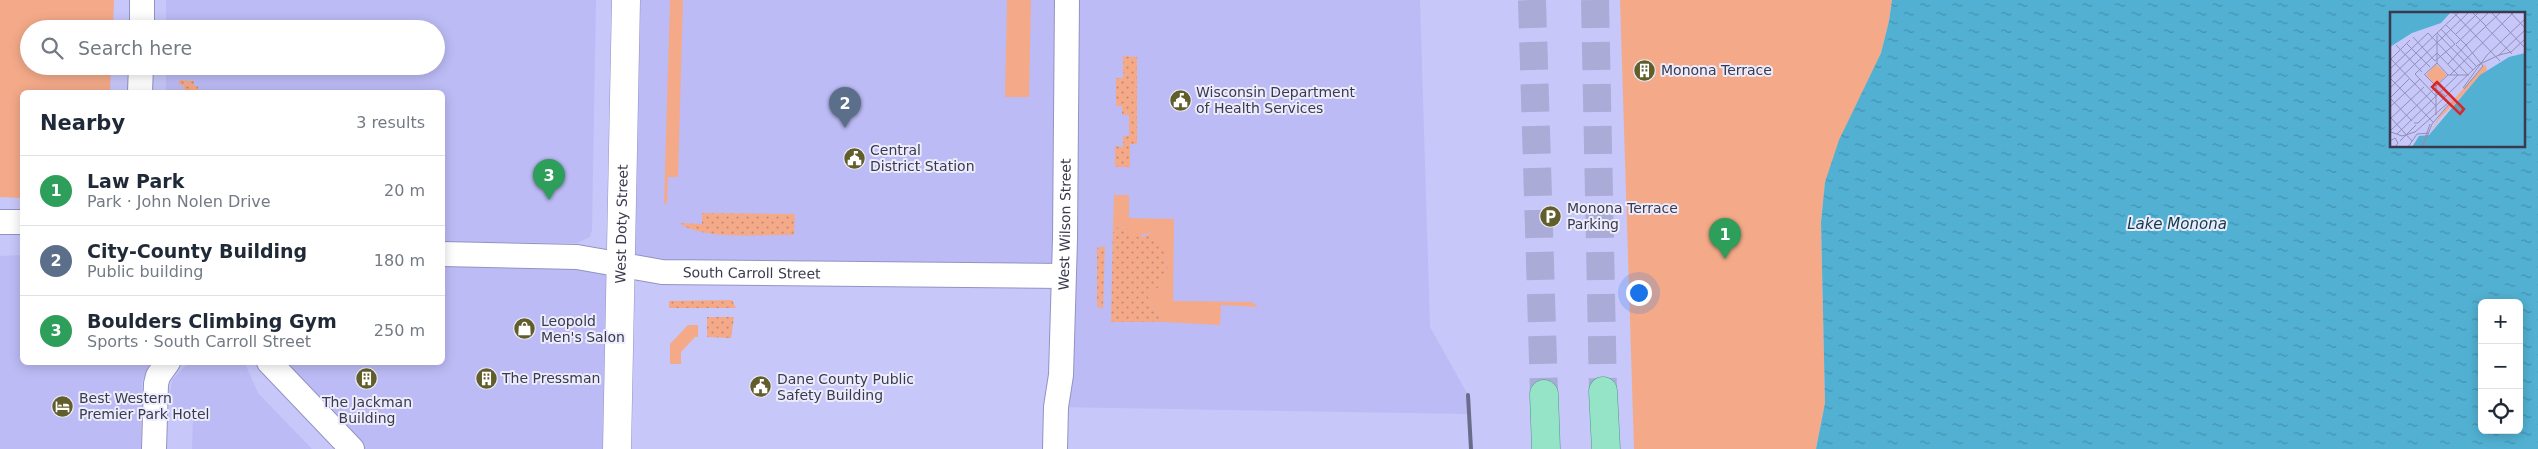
<!DOCTYPE html>
<html lang="en">
<head>
<meta charset="utf-8">
<style>
	:root { --surface:#fff; --page:#f6f6f7; --text:#1f2937; --muted:#747a83; --line:#e0e1e3; --accent:#625e2b }
	body { margin:0; font-family:"DejaVu Sans",sans-serif; background:var(--page); color:var(--text) }
	.controls { position:absolute; right:15px; bottom:15px; display:grid; overflow:hidden; border-radius:8px; box-shadow:0 2px 12px #0003 }
	.controls button { width:45px; height:45px; display:grid; place-items:center; padding:0; border:0; border-bottom:1px solid var(--line); background:var(--surface); color:var(--text); font:25px sans-serif }
	.you { position:absolute; left:1638px; top:292px; width:18px; height:18px; margin:-12px; border:4px solid #fff; border-radius:50%; background:#1a73e8; box-shadow:0 0 0 8px #1a73e833 }
	.badge { display:grid; place-items:center; width:32px; height:32px; border-radius:50%; background:var(--accent); color:#fff; font-size:16px; font-weight:700 }
	.pin { position:absolute; translate:-50% -41px; filter:drop-shadow(0 1px 2px #0008) }
	.pin::after { content:''; position:absolute; top:26px; width:18px; height:15px; background:inherit; clip-path:polygon(0 0,100% 0,50% 100%) }
	.list { margin:0; padding:0; list-style:none }
	h2 { display:flex; justify-content:space-between; align-items:center; height:65px; margin:0; padding:0 20px; font-size:21px }
	h2 small { font-size:16px; font-weight:400; color:var(--muted) }
	.list li { display:grid; grid-template-columns:32px 1fr auto; gap:15px; align-items:center; box-sizing:border-box; height:70px; padding:0 20px; border-top:1px solid var(--line) }
	.list b { display:block; font-size:19px; white-space:nowrap }
	.list p { margin:0; font-size:16px; white-space:nowrap; color:var(--muted) }
	.list em { font-size:16px; font-style:normal; color:var(--muted) }
	.icon { flex:none; width:28px; height:28px; fill:none; stroke:currentColor; stroke-width:2; stroke-linecap:round; stroke-linejoin:round }
	.map { position:relative; flex:none; width:2538px; height:449px; overflow:hidden }
	.search { position:absolute; background:var(--surface); box-shadow:0 2px 12px #0003; left:20px; top:20px; width:425px; height:55px; display:flex; align-items:center; gap:12px; box-sizing:border-box; padding:0 18px; border-radius:28px; color:var(--muted); font-size:19px }
	.panel { position:absolute; background:var(--surface); box-shadow:0 2px 12px #0003; left:20px; top:90px; width:425px; height:275px; border-radius:8px }
	.map>svg:first-child { display:block }
	.built { fill:#bcbbf5 }
	.grass { fill:url(#grass-dots) }
	.green { fill:#f4aa89 }
	.water { fill:url(#water-ripples); fill-rule:evenodd }
	.lines { fill:none; stroke-linecap:round; stroke-linejoin:round }
	.primary-tunnel { stroke:#ababd8; stroke-width:28; stroke-dasharray:28 14; stroke-linecap:butt }
	.street-casing { stroke:#9393c3; stroke-width:26 }
	.secondary-casing { stroke:#9393c3; stroke-width:29 }
	.primary-casing { stroke:#479d84; stroke-width:29 }
	.street { stroke:#fff; stroke-width:24 }
	.secondary { stroke:#fff; stroke-width:28 }
	.primary { stroke:#95e4c7; stroke-width:28 }
	.rail { stroke:#6b6b8b; stroke-width:4 }
	.labels { text-anchor:middle; stroke-width:4; stroke-linejoin:round; paint-order:stroke }
	.poi-label { font-size:14px; fill:#3a3a4f; stroke:#ececfc; text-anchor:start }
	.street-label { font-size:14px; fill:#3a3a4f; stroke:#ececfc }
	.water-label { font-size:15px; font-style:italic; fill:#113c4b; stroke:#ececfc }
	.inset-road { fill:none; stroke:#8f8fb6; stroke-width:1 }
	.view { fill:#d62828; fill-opacity:0.15; stroke:#d62828; stroke-width:2.5 }
	.inset-edge { fill:none; stroke:#3a3a4f; stroke-width:2.5 }
</style>
</head>
<body>
<div class="map">
<svg width="2538" height="449" viewBox="0 0 2538 449">
	<defs>
		<pattern id="grass-dots" width="8" height="8" patternUnits="userSpaceOnUse" patternTransform="scale(1.25)"><rect width="8" height="8" fill="#f4aa89"/><path d="M2 2h.1M6 6h.1" fill="none" stroke="#c78b72" stroke-width="1.8" stroke-linecap="round"/></pattern>
		<pattern id="water-ripples" width="26" height="14" patternUnits="userSpaceOnUse" patternTransform="scale(1.25)"><rect width="26" height="14" fill="#52b1d3"/><path d="M2 4q2-2 4 0t4 0M15 11q2-2 4 0t4 0" fill="none" stroke="#4591ae"/></pattern>
	</defs>
	<rect width="100%" height="100%" fill="#c7c7fa"/>
	<path class="built" d="M166,0H596L592,230L590,237L577,243L443,242L442,92H166V66H436V29H166Z
		M626,0H1420L1430,327L1468,395L1469,414L1056,407L1063,277L621,265L617,449H352L269,363L442,362L443,254L621,265Z
		M22,255V362L150,363L142,381L141,449H0V256Z
		M189,362L245,363L258,393L312,449H192L193,418L168,404L172,380Z"/>
	<path class="grass" d="M1123,56L1137,57V144H1130V167H1115V146L1123,147V136H1129V115H1122V106H1116V78H1123Z
		M179,80L194,81V86H198V92H183L184,85H179Z
		M702,213L795,214L794,235C762,234 704,241 679,223L702,224Z
		M1113,227L1127,228L1143,237L1151,233C1162,239 1170,259 1167,271C1166,276 1161,283 1158,288L1148,291V300C1153,307 1157,318 1164,322H1111Z
		M1105,246L1103,309L1097,306V248Z
		M732,300L736,308H669V301Z
		M707,317H734L731,338L707,337Z"/>
	<path class="green" d="M0,0H114L113,29H29V66H111L110,92H22V198L0,197Z
		M670,0H683L678,177H668L667,204L664,203Z
		M1007,0H1031L1029,97H1005Z
		M1620,0H1892L1889,21L1881,53L1825,182L1821,222L1825,403L1816,449H1634Z
		M1114,195H1129V218L1174,219L1173,301L1252,302L1258,307L1221,305L1220,325L1164,322C1157,318 1153,307 1148,300V291L1158,288C1160,284 1166,274 1167,271C1170,260 1161,239 1151,233C1142,232 1139,241 1128,235L1127,228L1113,227Z
		M688,325H698V337H695L681,352V364H670V344Z"/>
	<path class="water" d="M1892,0H2538V449H1816L1825,403L1821,222L1825,182L1839,140L1881,53L1889,21ZM2392,14H2524V146H2392ZM2482,303H2519V430H2482Z"/>
	<g class="lines">
		<path class="primary-tunnel" d="M1532,0L1544,394
			M1595,0L1603,391"/>
		<defs>
			<g id="street">
				<path d="M142,29V0"/>
				<path d="M140,92L141,66"/>
				<path d="M0,222H22"/>
				<path id="s1" d="M442,254L577,257L662,272L1063,276"/>
				<path d="M269,362L352,449"/>
				<path d="M154,449L156,384L158,376L168,362"/>
				<path id="s2" d="M1055,449L1056,407L1061,375L1065,239L1067,0"/>
			</g>
			<g id="secondary">
				<path id="s3" d="M617,449L626,0"/>
			</g>
			<path id="primary" d="M1603,391L1606,449
				M1544,394L1546,449"/>
		</defs>
		<use href="#street" class="street-casing"/>
		<use href="#secondary" class="secondary-casing"/>
		<use href="#primary" class="primary-casing"/>
		<use href="#street" class="street"/>
		<use href="#secondary" class="secondary"/>
		<use href="#primary" class="primary"/>
		<path class="rail" d="M1468,395L1471,449"/>
	</g>
	<defs>
		<symbol id="building-disc" viewBox="-11 -11 22 22"><circle r="9.5" fill="#625e2b" stroke="#ececfc"/><path d="M-4-6H4V6H1V3H-1V6H-4ZM-2.5-4.3h1.7v1.8h-1.7ZM.8-4.3h1.7v1.8H.8ZM-2.5-1h1.7V.8h-1.7ZM.8-1h1.7V.8H.8Z" fill="#fff"/></symbol>
		<symbol id="civic-disc" viewBox="-11 -11 22 22"><circle r="9.5" fill="#625e2b" stroke="#ececfc"/><path d="M-.6-6.5H3V-4.5H.6V-3L4-1V1h2V6H-6V1h2V-1L-.6-3ZM-1.2 2.5V6h2.4V2.5Z" fill="#fff"/></symbol>
		<symbol id="parking-disc" viewBox="-11 -11 22 22"><circle r="9.5" fill="#625e2b" stroke="#ececfc"/><path d="M-3.5-5.5H1a3.5 3.5 0 0 1 0 7H-1V5.5H-3.5ZM-1-3.4V-.6H.8a1.4 1.4 0 0 0 0-2.8Z" fill="#fff"/></symbol>
		<symbol id="shop-disc" viewBox="-11 -11 22 22"><circle r="9.5" fill="#625e2b" stroke="#ececfc"/><path d="M-5-2.5h2.3a2.7 3.5 0 0 1 5.4 0H5L5.5 6h-11ZM-1.5-2.5h3a1.5 2.3 0 0 0-3 0Z" fill="#fff"/></symbol>
		<symbol id="hotel-disc" viewBox="-11 -11 22 22"><circle r="9.5" fill="#625e2b" stroke="#ececfc"/><path d="M-6-4.5h1.5V1H6V5H4.5V3h-9V5H-6ZM-4 0a1.8 1.8 0 1 1 3.6 0ZM.5 0V-2.5h3Q6-2.5 6 0Z" fill="#fff"/></symbol>
	</defs>
	<g fill-rule="evenodd">
		<use href="#building-disc" x="1632" y="58" width="25" height="25"/>
		<use href="#civic-disc" x="1168" y="88" width="25" height="25"/>
		<use href="#civic-disc" x="842" y="146" width="25" height="25"/>
		<use href="#parking-disc" x="1538" y="204" width="25" height="25"/>
		<use href="#shop-disc" x="512" y="316" width="25" height="25"/>
		<use href="#building-disc" x="474" y="366" width="25" height="25"/>
		<use href="#building-disc" x="354" y="366" width="25" height="25"/>
		<use href="#civic-disc" x="748" y="374" width="25" height="25"/>
		<use href="#hotel-disc" x="50" y="394" width="25" height="25"/>
	</g>
	<g class="labels">
		<g class="poi-label">
			<text x="1661" y="75">Monona Terrace</text>
			<text x="1196" y="97">Wisconsin Department<tspan x="1196" dy="16">of Health Services</tspan></text>
			<text x="870" y="155">Central<tspan x="870" dy="16">District Station</tspan></text>
			<text x="1567" y="213">Monona Terrace<tspan x="1567" dy="16">Parking</tspan></text>
			<text x="541" y="326">Leopold<tspan x="541" dy="16">Men's Salon</tspan></text>
			<text x="502" y="383">The Pressman</text>
			<text x="777" y="384">Dane County Public<tspan x="777" dy="16">Safety Building</tspan></text>
			<text x="79" y="403">Best Western<tspan x="79" dy="16">Premier Park Hotel</tspan></text>
			<text x="367" y="407" text-anchor="middle">The Jackman<tspan x="367" dy="16">Building</tspan></text>
		</g>
		<g class="street-label">
			<text dy="5" stroke="none"><textPath href="#s3" startOffset="225">West Doty Street</textPath></text>
			<text dy="5" stroke="none"><textPath href="#s2" startOffset="225">West Wilson Street</textPath></text>
			<text dy="5" stroke="none"><textPath href="#s1" startOffset="311">South Carroll Street</textPath></text>
		</g>
		<g class="water-label">
			<text x="2177" y="229">Lake Monona</text>
		</g>
	</g>
	<g transform="translate(2390 12)">
		<rect width="135" height="135" fill="#c7c7fa"/>
		<path d="M46,52L57,63L46,73L36,63ZM95,52L97,58L49,107L39,123L50,103Z" fill="#f4aa89"/>
		<path d="M0,0H61L51,11L22,21L0,35ZM135,41V135H22L29,124L39,123L90,63L119,45Z" fill="#52b1d3"/>
		<path class="inset-road" d="M82,0L96,14M101,0L135,36M120,0L135,16M64,1L110,49M56,13L76,33L58,52M96,15L122,42M51,17L65,32M47,21L83,58M66,22L89,0M23,25L45,49L65,32M17,32L40,55M66,32L99,0M6,33L32,60M66,33L86,54M47,41L68,63M109,43L121,40L135,27M108,44L135,18M0,46L46,94M1,47L20,28M47,51V23M47,51L58,63M0,57L38,21L78,63M34,62L46,74M35,62L47,51M58,63H79M60,63L124,0M0,66L43,110M0,66L69,0M46,74L58,63M0,76L79,0M73,76L97,43L135,7M74,77L93,54L76,33L111,0M46,84L25,62L47,41M46,84L68,63M0,86L22,109M0,86L19,67M0,95L30,67M46,103V74M1,106L22,129M0,107L34,75M24,111H28L88,53L109,43M0,119L45,76L56,85M1,120L12,124L25,120L59,90M7,122L46,84M0,129L5,126L8,131L5,135M10,129L26,113M18,135L27,122L39,121M32,135L40,112M33,135L42,112L60,91"/>
		<path class="view" d="M47,70L74,97L70,102L42,75Z"/>
		<rect width="135" height="135" class="inset-edge"/>
	</g>
</svg>
<div class="controls">
<button>+</button>
<button>−</button>
<button><svg class="icon" aria-label="locate" viewBox="0 0 24 24"><circle cx="12" cy="12" r="6"/><path d="M12 2v4M12 18v4M2 12h4M18 12h4"/></svg></button>
</div>
<div class="you"></div>
<div class="pin badge" style="left:1725px;top:259px;background:#2e9e5b">1</div>
<div class="pin badge" style="left:845px;top:128px;background:#5c6f8a">2</div>
<div class="pin badge" style="left:549px;top:200px;background:#2e9e5b">3</div>
<div class="search"><svg class="icon" aria-label="search" viewBox="0 0 24 24"><circle cx="10" cy="10" r="6"/><path d="M15 15l6 6"/></svg>Search here</div>
<section class="panel">
<h2>Nearby<small>3 results</small></h2>
<ul class="list">
<li><span class="badge" style="background:#2e9e5b">1</span><div><b>Law Park</b><p>Park · John Nolen Drive</p></div><em>20 m</em></li>
<li><span class="badge" style="background:#5c6f8a">2</span><div><b>City-County Building</b><p>Public building</p></div><em>180 m</em></li>
<li><span class="badge" style="background:#2e9e5b">3</span><div><b>Boulders Climbing Gym</b><p>Sports · South Carroll Street</p></div><em>250 m</em></li>
</ul>
</section>
</div>
</body>
</html>
